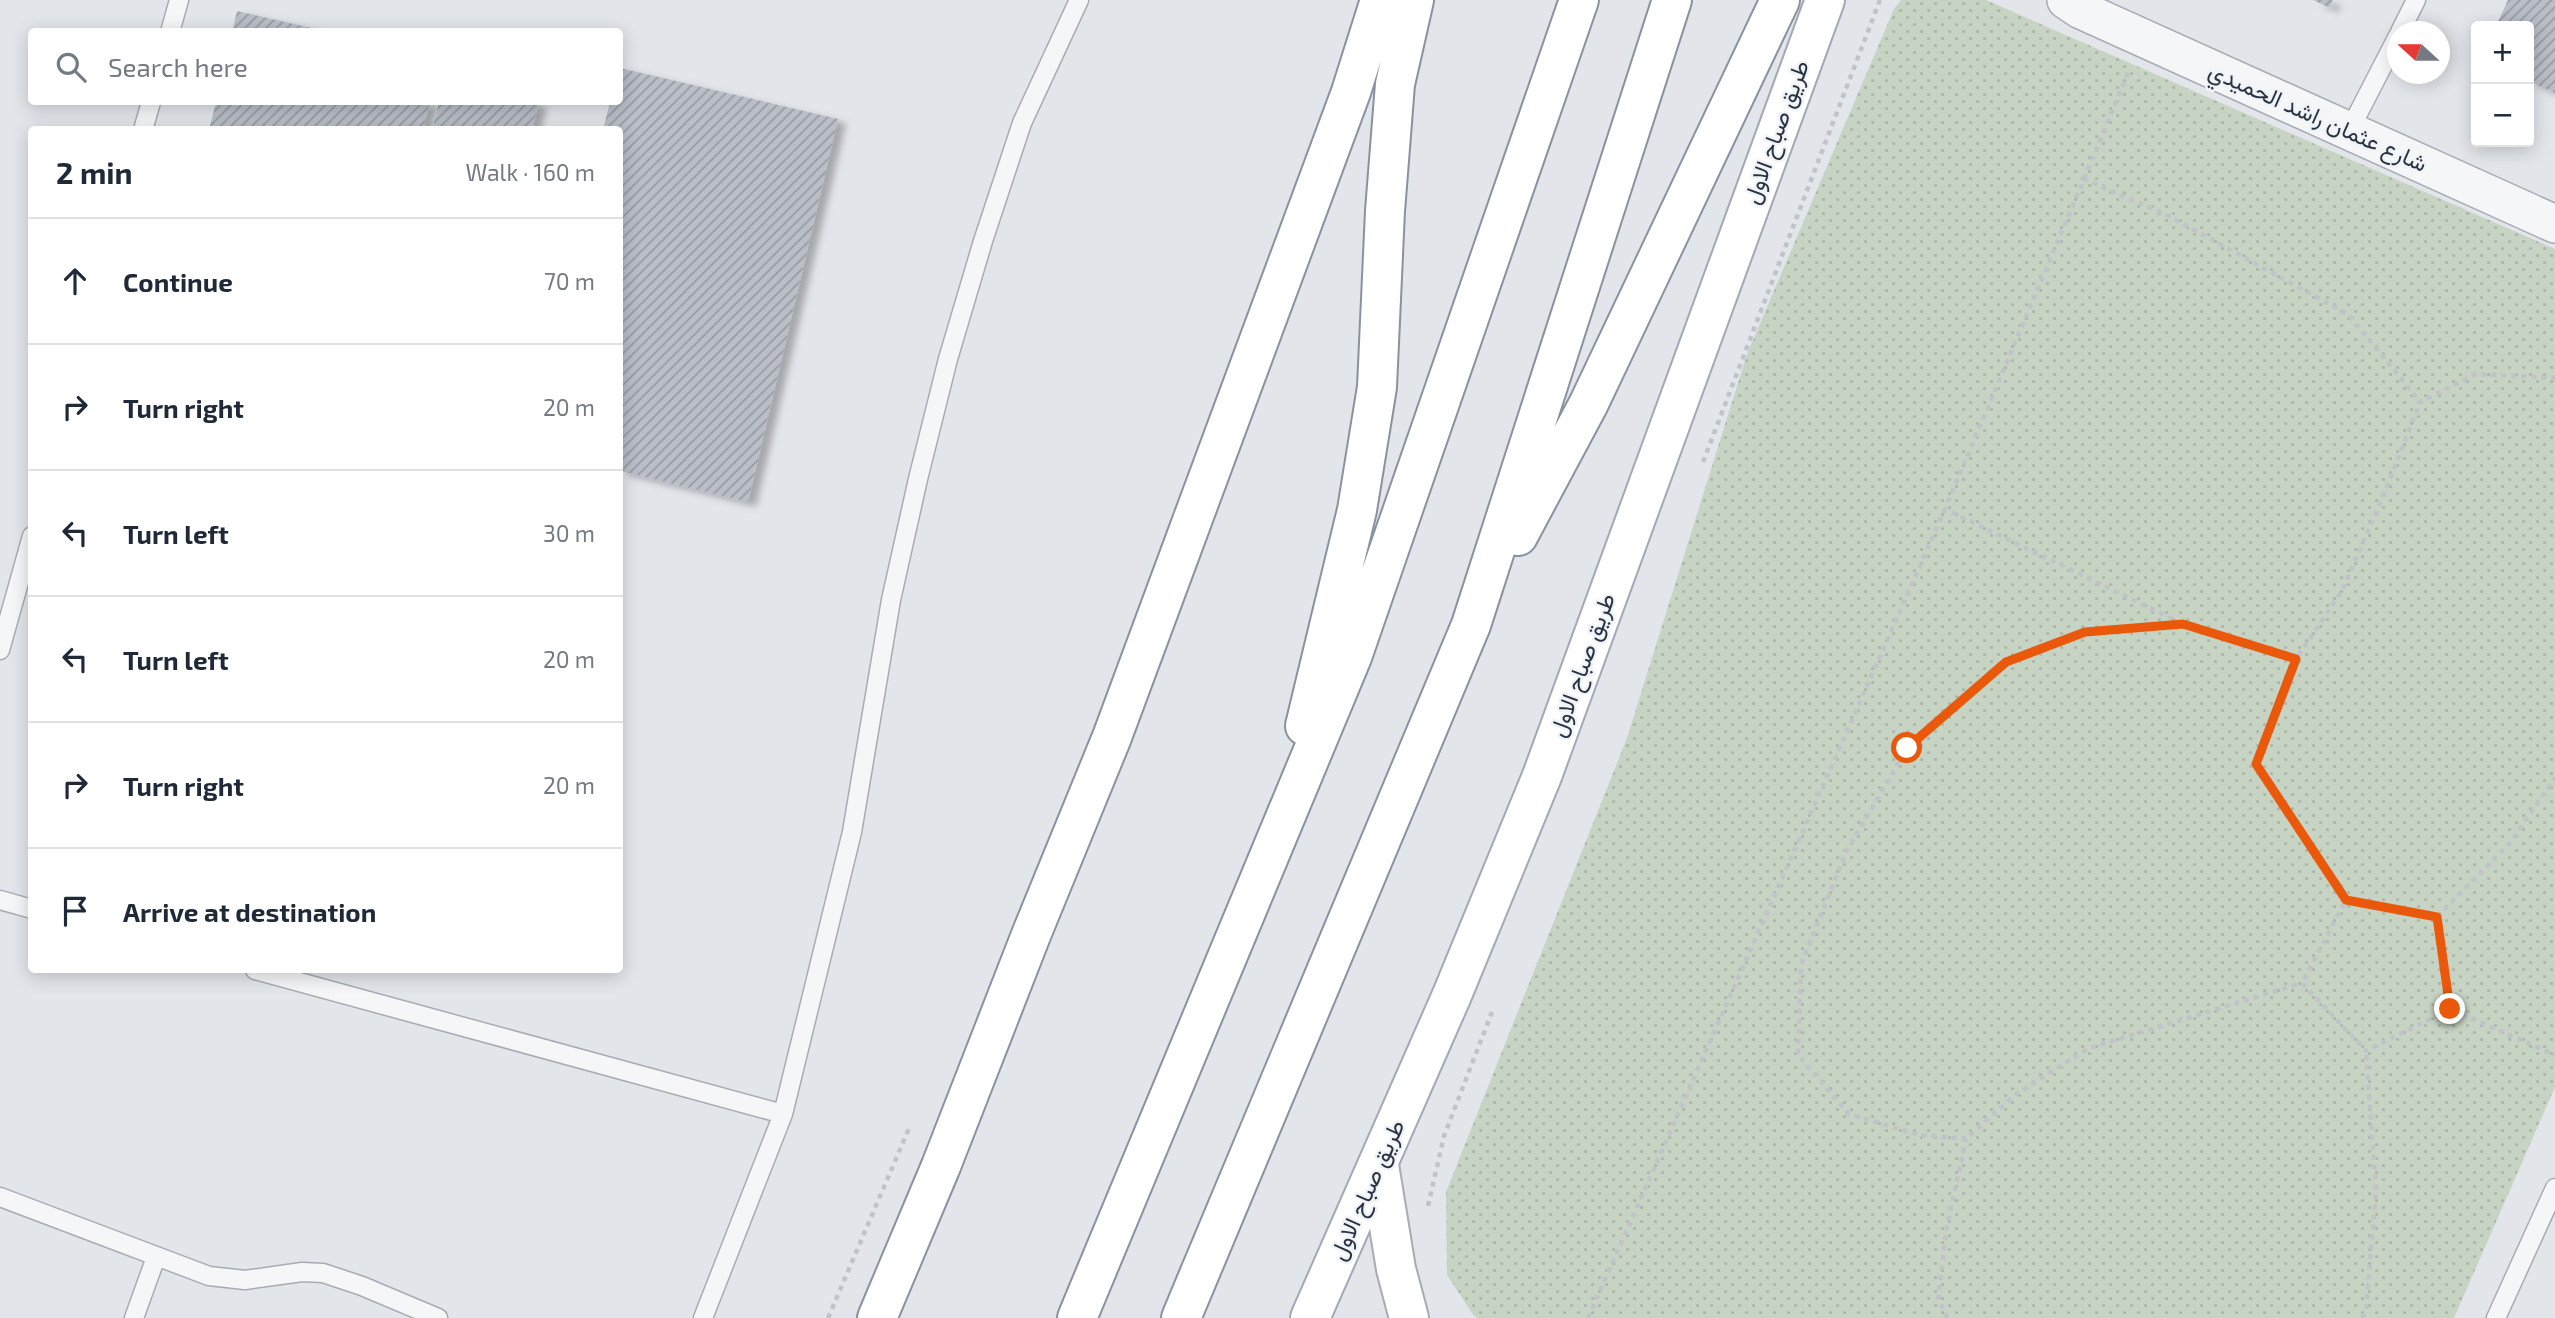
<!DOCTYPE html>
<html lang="en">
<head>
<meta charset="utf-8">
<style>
	:root { --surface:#fff; --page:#f6f6f7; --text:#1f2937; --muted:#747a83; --line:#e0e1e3 }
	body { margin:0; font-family:"Exo 2",Vazirmatn,sans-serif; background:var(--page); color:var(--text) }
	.controls { position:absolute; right:21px; top:21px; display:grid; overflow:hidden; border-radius:7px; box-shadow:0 4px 18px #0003 }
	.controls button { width:63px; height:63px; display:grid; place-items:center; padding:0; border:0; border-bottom:2px solid var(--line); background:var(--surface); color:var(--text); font:35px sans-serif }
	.compass { position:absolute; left:2387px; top:21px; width:63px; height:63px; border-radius:50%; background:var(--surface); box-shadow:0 4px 18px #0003; rotate:291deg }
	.stop { position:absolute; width:21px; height:21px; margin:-16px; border:5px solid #ea580c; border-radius:50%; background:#fff }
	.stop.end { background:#ea580c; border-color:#fff; box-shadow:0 2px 7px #0008 }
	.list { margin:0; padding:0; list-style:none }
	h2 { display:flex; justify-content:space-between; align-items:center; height:91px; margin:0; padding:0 28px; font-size:30px }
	h2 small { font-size:23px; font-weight:400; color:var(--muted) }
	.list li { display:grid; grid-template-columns:46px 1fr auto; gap:21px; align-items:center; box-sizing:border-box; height:126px; padding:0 28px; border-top:2px solid var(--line) }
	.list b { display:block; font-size:26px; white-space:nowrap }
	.list em { font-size:23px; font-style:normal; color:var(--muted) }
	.icon { flex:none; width:38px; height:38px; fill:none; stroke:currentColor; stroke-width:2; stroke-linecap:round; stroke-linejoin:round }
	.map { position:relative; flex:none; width:2555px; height:1318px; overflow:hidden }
	.search { position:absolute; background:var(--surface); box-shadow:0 4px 18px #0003; left:28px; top:28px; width:595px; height:77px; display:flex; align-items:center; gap:18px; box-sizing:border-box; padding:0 24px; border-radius:7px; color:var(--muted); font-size:26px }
	.panel { position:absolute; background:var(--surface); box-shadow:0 4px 18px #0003; left:28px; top:126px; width:595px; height:847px; border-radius:7px }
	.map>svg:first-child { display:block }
	.park { fill:url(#park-dots) }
	.building { fill:url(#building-hatch); filter:url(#shadow) }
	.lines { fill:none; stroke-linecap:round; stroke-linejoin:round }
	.lane-casing { stroke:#a7acb4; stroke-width:21 }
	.street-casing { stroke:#a7acb4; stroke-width:40 }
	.secondary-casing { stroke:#a7acb4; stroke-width:42 }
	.primary-casing { stroke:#a1a9b6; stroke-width:42 }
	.highway-casing { stroke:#8992a1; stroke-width:42 }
	.path { stroke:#c0c3c9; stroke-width:4.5; stroke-dasharray:5 5; stroke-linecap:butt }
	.lane { stroke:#f5f6f8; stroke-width:18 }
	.street { stroke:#f5f6f8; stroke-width:37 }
	.secondary { stroke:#fff; stroke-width:38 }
	.primary { stroke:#fff; stroke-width:38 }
	.highway { stroke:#fff; stroke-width:38 }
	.route { stroke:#ea580c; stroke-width:9 }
	.labels { text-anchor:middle; stroke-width:5; stroke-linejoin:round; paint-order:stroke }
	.street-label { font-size:23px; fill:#2a3342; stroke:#f1f4f7 }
</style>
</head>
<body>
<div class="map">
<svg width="2555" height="1318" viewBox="0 0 2555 1318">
	<defs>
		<pattern id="park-dots" width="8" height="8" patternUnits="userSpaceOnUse" patternTransform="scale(1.75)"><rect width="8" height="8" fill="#c7d4c3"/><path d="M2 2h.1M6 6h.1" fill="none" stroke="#abb6a9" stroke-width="1.8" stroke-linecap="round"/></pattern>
		<pattern id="building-hatch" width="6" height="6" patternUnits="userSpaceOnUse" patternTransform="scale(1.75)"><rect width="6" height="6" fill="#b9bec7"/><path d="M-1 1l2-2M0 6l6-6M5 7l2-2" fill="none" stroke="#979ba3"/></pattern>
		<filter id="shadow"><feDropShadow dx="8" dy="4.5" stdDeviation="3.5" flood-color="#0004"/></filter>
	</defs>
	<rect width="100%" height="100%" fill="#e2e5ea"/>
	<path class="park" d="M1901,0H1986L2555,249V1087L2454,1318H1478L1474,1316L1447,1275L1446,1192L1627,738L1747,354L1894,9Z"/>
	<path class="building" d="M2313,0H2333L2330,8Z
		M2508,0H2555V93L2529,81V26H2496Z
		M237,11L320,30L319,32H232Z
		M620,68L838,119L748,502L620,471V130H603L610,102H620Z
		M216,102H430L423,130H209Z
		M439,102H539L532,130H432Z"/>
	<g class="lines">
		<defs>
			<path id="lane" d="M170,32L179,0
				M2400,32L2416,0
				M143,130L151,102
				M2349,131L2398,36
				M0,650L32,536
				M0,900L32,909
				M255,970L783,1114
				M0,1197L209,1276L245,1280L302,1272L323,1273L362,1286L438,1318
				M134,1318L156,1257
				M703,1318L783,1114L852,832L891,600L918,479L948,359L983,241L1022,123L1079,0
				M2496,1318L2555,1188"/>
			<path id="street" d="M2066,0L2081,10L2555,224"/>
			<path id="secondary" d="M1379,1165L1396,1269L1409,1318"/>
			<path id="primary" d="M1310,1318L1452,995L1542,776L1825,0"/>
			<path id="highway" d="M1518,536L1589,403L1780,0
				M1305,726L1357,510L1377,387L1385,211L1395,84L1414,0
				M877,1318L941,1166L1031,935L1112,737L1351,92L1380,0
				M1077,1318L1352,657L1579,0
				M1181,1318L1471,625L1672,0"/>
		</defs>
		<use href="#lane" class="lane-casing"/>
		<use href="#street" class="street-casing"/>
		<use href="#secondary" class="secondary-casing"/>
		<use href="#primary" class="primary-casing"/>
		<use href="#highway" class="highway-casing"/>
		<path class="path" d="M2084,179L2128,73
			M1703,462L1880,0
			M2183,624L2085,632L2006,662L1907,748L1846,852L1801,965L1798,1055L1849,1114L1920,1135L1966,1139L2016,1094L2089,1048L2302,983
			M2296,659L2183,624L1945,509L2084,179L2167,215L2349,315L2420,402
			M2346,900L2256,764L2296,659L2342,591L2384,494L2420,402L2476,374L2555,378
			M2437,917L2510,843L2555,778
			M2450,1009L2437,917L2346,900L2302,983L2366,1051L2450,1009L2555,1055
			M1428,1206L1444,1136L1492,1012
			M828,1318L910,1126
			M1588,1318L1945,509
			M1947,1318L1938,1297L1947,1226L1966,1139
			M2362,1318L2366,1311L2376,1191L2366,1051"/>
		<use href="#lane" class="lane"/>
		<use href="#street" class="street"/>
		<use href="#secondary" class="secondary"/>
		<use href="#primary" class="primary"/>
		<use href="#highway" class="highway"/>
	</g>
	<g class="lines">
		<path class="route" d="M1907,748L2006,662L2085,632L2183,624L2296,659L2256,764L2346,900L2437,917L2450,1009"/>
	</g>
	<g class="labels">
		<g class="street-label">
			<text transform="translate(2318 117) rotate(24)" y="8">شارع عثمان راشد الحميدي</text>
			<text transform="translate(1776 132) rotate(-70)" y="8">طريق صباح الاول</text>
			<text transform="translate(1582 665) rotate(-70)" y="8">طريق صباح الاول</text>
			<text transform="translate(1367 1190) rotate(-66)" y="8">طريق صباح الاول</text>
		</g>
	</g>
</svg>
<div class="controls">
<button>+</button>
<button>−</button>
</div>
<svg class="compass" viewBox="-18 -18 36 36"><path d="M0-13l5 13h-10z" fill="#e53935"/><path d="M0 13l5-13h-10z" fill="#747a83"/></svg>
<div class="stop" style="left:1907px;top:748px"></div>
<div class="stop end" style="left:2450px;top:1009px"></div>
<div class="search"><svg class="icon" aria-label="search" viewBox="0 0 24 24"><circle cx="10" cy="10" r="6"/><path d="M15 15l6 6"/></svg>Search here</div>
<section class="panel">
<h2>2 min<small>Walk · 160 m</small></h2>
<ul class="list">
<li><svg class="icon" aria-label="ahead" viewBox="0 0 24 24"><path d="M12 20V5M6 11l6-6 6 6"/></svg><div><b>Continue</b></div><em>70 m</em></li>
<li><svg class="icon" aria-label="right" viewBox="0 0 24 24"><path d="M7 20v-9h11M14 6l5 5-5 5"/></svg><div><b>Turn right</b></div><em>20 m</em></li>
<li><svg class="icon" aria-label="left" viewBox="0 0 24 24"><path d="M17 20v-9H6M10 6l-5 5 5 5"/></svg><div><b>Turn left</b></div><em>30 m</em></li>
<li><svg class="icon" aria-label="left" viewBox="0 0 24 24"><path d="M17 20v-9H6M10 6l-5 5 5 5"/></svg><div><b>Turn left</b></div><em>20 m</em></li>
<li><svg class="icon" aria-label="right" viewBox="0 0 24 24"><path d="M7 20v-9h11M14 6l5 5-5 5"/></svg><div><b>Turn right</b></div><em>20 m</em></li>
<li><svg class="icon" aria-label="arrive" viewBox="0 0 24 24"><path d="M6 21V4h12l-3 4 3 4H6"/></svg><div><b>Arrive at destination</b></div></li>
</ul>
</section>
</div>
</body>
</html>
